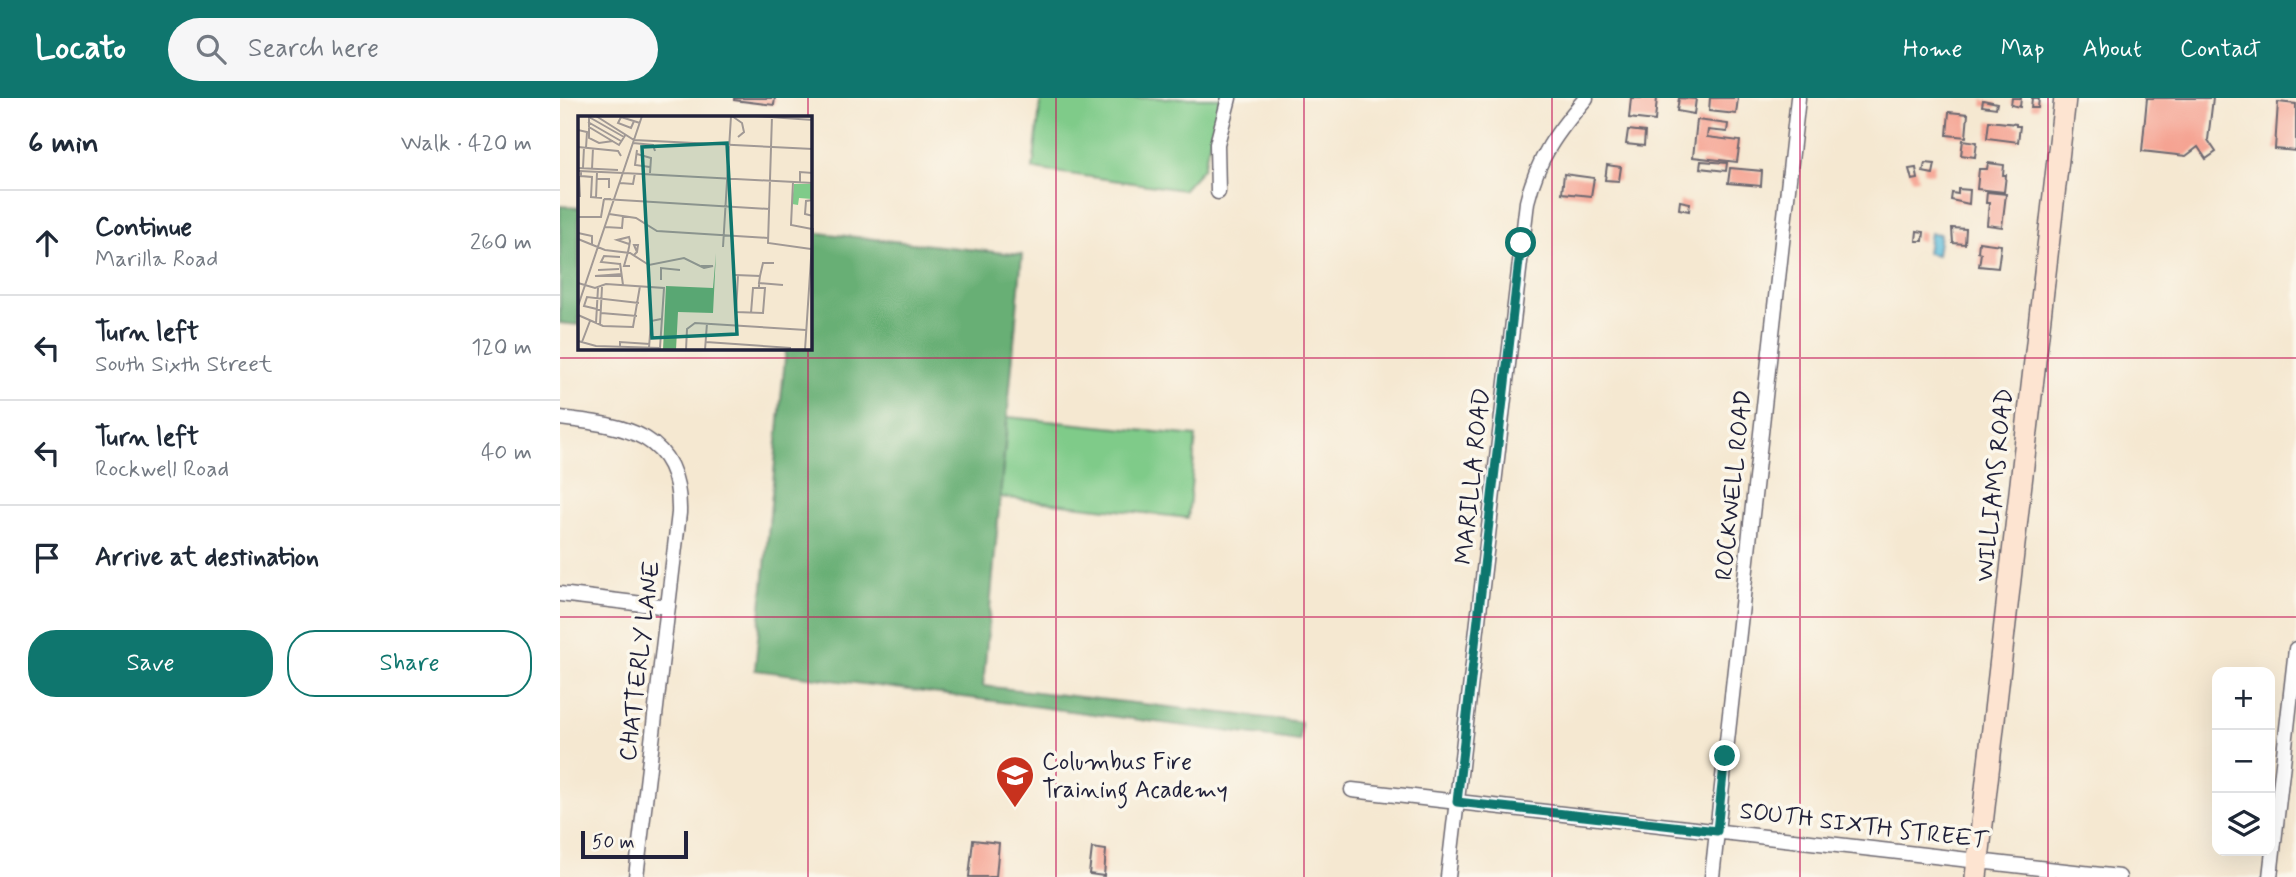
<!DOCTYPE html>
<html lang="en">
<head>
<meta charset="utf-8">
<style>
	:root { --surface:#fff; --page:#f6f6f7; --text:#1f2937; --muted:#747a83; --line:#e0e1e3; --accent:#0f766e }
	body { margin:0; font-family:Mynerve,sans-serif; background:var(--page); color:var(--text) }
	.controls { position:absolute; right:21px; bottom:21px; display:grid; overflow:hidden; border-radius:14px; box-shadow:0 7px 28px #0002 }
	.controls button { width:63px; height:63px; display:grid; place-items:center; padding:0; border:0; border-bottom:2px solid var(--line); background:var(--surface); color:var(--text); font:35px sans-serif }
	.scale { position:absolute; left:21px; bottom:18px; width:107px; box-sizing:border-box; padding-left:7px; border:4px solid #22223b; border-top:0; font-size:19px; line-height:24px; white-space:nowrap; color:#22223b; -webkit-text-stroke:5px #fbf7ec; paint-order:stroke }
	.stop { position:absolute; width:21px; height:21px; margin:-16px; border:5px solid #0f766e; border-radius:50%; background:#fff }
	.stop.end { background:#0f766e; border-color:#fff; box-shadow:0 2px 7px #0008 }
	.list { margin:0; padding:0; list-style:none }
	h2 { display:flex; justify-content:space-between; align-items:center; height:91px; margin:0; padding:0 28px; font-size:30px }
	h2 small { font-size:23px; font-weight:400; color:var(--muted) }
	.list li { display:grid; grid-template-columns:46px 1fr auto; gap:21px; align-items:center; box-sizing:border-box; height:105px; padding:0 28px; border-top:2px solid var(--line) }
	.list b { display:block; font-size:26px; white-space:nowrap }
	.list p { margin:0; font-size:23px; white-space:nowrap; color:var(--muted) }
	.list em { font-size:23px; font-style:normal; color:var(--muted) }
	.actions { display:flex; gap:14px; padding:21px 28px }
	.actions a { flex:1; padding:16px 0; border:2px solid var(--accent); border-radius:28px; text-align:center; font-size:24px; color:var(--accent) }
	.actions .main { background:var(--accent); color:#fff }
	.icon { flex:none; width:38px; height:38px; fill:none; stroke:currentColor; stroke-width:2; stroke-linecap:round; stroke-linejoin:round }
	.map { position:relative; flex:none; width:1736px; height:779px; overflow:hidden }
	header { display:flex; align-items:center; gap:42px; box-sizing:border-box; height:98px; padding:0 35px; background:var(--accent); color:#fff }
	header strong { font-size:33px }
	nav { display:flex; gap:38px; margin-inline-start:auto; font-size:24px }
	.search { width:490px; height:63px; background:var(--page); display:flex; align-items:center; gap:18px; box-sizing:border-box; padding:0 24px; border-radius:38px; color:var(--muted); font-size:26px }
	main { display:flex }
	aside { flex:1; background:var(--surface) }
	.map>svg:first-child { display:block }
	.green { fill:#7fcb89; stroke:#507662; stroke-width:2 }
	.forest { fill:#67af75; stroke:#446858; stroke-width:2 }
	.water { fill:#5ebedc; stroke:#40708c; stroke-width:2 }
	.building { fill:#f5a392 }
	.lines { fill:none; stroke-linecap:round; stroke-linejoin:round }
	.minor-casing { stroke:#6c6770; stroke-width:17 }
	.secondary-casing { stroke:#6c6770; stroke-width:24 }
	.minor { stroke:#fff; stroke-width:14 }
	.secondary { stroke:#fde4d1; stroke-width:21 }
	.route { stroke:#0f766e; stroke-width:9 }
	.grid { fill:none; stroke:#c2185b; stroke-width:2; stroke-opacity:0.55 }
	.labels { text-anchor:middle; stroke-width:7; stroke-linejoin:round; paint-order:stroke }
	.street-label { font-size:24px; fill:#22223b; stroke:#fbf7ec }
	.poi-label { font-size:24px; fill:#22223b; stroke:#fbf7ec; text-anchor:start }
	.inset-road { fill:none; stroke:#a19995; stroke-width:2 }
	.view { fill:#0f766e; fill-opacity:0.15; stroke:#0f766e; stroke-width:3.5 }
	.inset-edge { fill:none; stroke:#22223b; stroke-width:3.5 }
</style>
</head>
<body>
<header>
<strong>Locato</strong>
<div class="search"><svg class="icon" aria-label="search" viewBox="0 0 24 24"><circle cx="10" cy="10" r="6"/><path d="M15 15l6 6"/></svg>Search here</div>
<nav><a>Home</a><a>Map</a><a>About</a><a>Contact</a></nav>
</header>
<main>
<aside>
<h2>6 min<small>Walk · 420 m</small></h2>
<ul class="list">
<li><svg class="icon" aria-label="ahead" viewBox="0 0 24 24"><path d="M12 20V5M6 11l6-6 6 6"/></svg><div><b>Continue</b><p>Marilla Road</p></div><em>260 m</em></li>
<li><svg class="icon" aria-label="left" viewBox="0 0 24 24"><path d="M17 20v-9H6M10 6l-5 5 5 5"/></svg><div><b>Turn left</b><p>South Sixth Street</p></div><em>120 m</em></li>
<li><svg class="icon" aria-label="left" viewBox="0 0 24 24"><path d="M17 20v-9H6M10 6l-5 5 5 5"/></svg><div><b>Turn left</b><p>Rockwell Road</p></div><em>40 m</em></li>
<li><svg class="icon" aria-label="arrive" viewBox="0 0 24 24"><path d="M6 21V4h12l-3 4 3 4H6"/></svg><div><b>Arrive at destination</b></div></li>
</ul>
<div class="actions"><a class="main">Save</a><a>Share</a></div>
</aside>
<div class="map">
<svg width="1736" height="779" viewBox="0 0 1736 779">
	<rect width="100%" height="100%" fill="#fbf7ec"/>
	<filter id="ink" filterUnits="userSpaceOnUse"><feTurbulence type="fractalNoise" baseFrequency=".0143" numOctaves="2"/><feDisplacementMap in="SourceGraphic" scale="14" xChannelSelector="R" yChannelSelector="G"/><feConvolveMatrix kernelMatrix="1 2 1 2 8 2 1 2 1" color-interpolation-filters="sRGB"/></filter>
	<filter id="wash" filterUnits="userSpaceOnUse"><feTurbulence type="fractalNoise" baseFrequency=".00686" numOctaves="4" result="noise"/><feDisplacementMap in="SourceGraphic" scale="28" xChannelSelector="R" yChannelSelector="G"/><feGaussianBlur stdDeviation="1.57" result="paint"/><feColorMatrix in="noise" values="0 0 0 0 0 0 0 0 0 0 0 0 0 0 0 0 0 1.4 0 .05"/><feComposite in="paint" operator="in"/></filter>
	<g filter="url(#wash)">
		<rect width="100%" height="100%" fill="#f5e8d1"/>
		<path class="green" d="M481,0H661L643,70L623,92L473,71Z
			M448,319L636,338L628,420L440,399Z"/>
		<path class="forest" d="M0,108L19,110V227L0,225Z
			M250,134L462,157L423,588L741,624L740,643L195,572L226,250H250Z"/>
		<path class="water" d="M1370,135L1380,136L1377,157L1367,155Z"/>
		<g id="blocks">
			<path class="building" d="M174,0H215L214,7L174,2Z
				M1071,0H1097L1095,23L1069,20Z
				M1119,0L1136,1L1134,16L1117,13Z
				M1150,0H1178L1176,16L1149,13Z
				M1452,0H1461L1460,9L1451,7Z
				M1472,0H1479L1478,10H1471Z
				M1587,0H1653L1648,42L1656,54L1646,61L1638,49L1626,58L1582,53Z
				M1423,2L1437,5L1436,10L1422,8Z
				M1718,4L1736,6V53L1715,51Z
				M1389,14L1408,16L1406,39L1387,37Z
				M1137,22L1168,26L1167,34L1148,32L1147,39L1180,43L1177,64L1133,59Z
				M1429,23L1456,26V28H1460L1458,44L1427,40Z
				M1068,32L1085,34L1084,48L1066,46Z
				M1403,42L1417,44L1415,59L1401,57Z
				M1141,63L1167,65L1166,73L1140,70Z
				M1365,65L1375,66L1373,76L1363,74Z
				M1428,65L1444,67L1443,77H1446L1444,94L1417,91L1419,71H1427Z
				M1047,67L1061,69L1059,83L1045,82Z
				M1170,70L1202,73L1201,88L1168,85Z
				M1356,70L1358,81L1352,82L1349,71Z
				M1004,76L1034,80L1031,98L1002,95Z
				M1398,91L1410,92L1409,106L1391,102L1392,95L1398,96Z
				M1427,94L1446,96L1442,129L1427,127L1429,105H1426Z
				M1120,103L1130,105L1129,113L1119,111Z
				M1392,130L1406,131L1405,146L1393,145Z
				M1357,133L1364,134L1363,143H1356Z
				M1419,144L1441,147L1438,170L1419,168L1421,155L1418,154Z
				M413,742L439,745L436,779H409Z
				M532,750L546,752L544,778L529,776Z"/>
		</g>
	</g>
	<g filter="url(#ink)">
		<use href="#blocks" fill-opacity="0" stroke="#6c6770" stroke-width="2"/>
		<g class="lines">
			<defs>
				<path id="minor" d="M658,94L657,46L669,0
					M0,320C65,328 121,334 119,415L76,779
					M0,496L108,509
					M792,692L1559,779
					M888,779L967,104C978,59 997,34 1026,0
					M1152,779L1238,0
					M1710,779L1736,551"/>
				<path id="secondary" d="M1416,779L1505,0"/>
			</defs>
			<use href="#minor" class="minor-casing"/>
			<use href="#secondary" class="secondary-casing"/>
			<use href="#minor" class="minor"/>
			<use href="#secondary" class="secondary"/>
		</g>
	</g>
	<g class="lines" filter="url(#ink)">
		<path class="route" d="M961,145L897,704L1157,733L1165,658"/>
	</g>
	<path class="grid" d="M248,0V19M496,0V779M744,0V779M992,0V779M1240,0V779M1488,0V779M248,250V779M0,260H1736M0,519H1736"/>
	<defs>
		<symbol id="school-pin" viewBox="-11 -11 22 30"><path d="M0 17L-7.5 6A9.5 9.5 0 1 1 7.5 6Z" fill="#c8321e" stroke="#fbf7ec"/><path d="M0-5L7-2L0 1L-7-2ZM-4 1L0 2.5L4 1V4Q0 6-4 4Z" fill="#fff"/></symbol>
	</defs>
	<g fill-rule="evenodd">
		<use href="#school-pin" x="433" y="655" width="44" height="60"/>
	</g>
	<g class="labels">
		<g class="street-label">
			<text transform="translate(912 378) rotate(-84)" y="8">MARILLA ROAD</text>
			<text transform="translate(1173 387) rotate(-84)" y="8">ROCKWELL ROAD</text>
			<text transform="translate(1434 387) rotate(-84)" y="8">WILLIAMS ROAD</text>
			<text transform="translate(79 563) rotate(-83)" y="8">CHATTERLY LANE</text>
			<text transform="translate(1304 727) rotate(7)" y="8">SOUTH SIXTH STREET</text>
		</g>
		<g class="poi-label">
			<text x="482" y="671">Columbus Fire<tspan x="482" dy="28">Training Academy</tspan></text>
		</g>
	</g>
	<g transform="translate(18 18)">
		<rect width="234" height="234" fill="#f5e8d1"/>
		<path d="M216,68H234V83L221,82L220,89L214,88Z" fill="#7fcb89"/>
		<path d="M138,137L135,197L100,196L98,234H85L88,170L135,172Z" fill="#67af75"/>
		<path class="inset-road" d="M11,0V11L41,29L48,18M18,0L56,24L235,33M154,0L164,7L166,16L160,21M177,0L235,4M194,0L190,127L233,133M11,1L46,21M56,5L53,12L40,7L43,1L62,7M10,6L43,25M11,12V22L21,27L35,25M0,14L9,16L8,32M55,27L75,29L77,35M0,31L40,35L43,40M59,34L57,49L72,51M59,38L73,42L72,57M0,52L40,54M5,52L6,31M14,53L15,32M1,55L45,57M3,55V60L14,61L13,81L24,82M45,57L235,67M1,60L2,81M18,63H31V72M215,66L213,109L234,113M222,66V56L235,57M42,67L55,68L57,57M18,82L19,56M33,83H26L192,93M235,84L228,85L227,98L235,100M31,98L58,102L79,115L190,122M0,101H23L26,83M27,111L44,112L45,100M0,117L14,120V129M0,123L27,134L52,137L71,149L106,142L126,152L135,150H123M51,128L39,124L51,121L52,125L51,131L50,136L46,150H52M145,131L153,0M56,139L59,136L60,129H56L59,136M42,147L45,169M42,148L23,146L26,140L42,141M20,154L41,153M157,159L182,160L181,167L205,169M160,159L158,196L185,197L187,172H181V167M43,160H17L44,158M182,160L185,147H196M83,164V152L102,154M0,167L17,172L28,168L86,172L82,232L18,230L0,225M0,190L64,0M23,194L6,190L9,181L61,187M23,197L59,200M173,197L175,172H181M0,199L25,210L55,211L62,170M18,207L20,172M22,209L24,171M4,226L12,205M128,226L213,232M42,230V226L72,228M71,232L73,205L83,203M108,234L109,213L117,207L228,214M127,234L129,207M227,234L235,112"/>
		<path class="view" d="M149,27L159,218L74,222L64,31Z"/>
		<rect width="234" height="234" class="inset-edge"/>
	</g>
</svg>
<div class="controls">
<button>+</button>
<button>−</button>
<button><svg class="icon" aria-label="layers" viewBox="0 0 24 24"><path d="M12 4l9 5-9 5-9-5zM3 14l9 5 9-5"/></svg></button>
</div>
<div class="scale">50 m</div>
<div class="stop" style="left:961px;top:145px"></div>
<div class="stop end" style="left:1165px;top:658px"></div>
</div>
</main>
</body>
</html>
